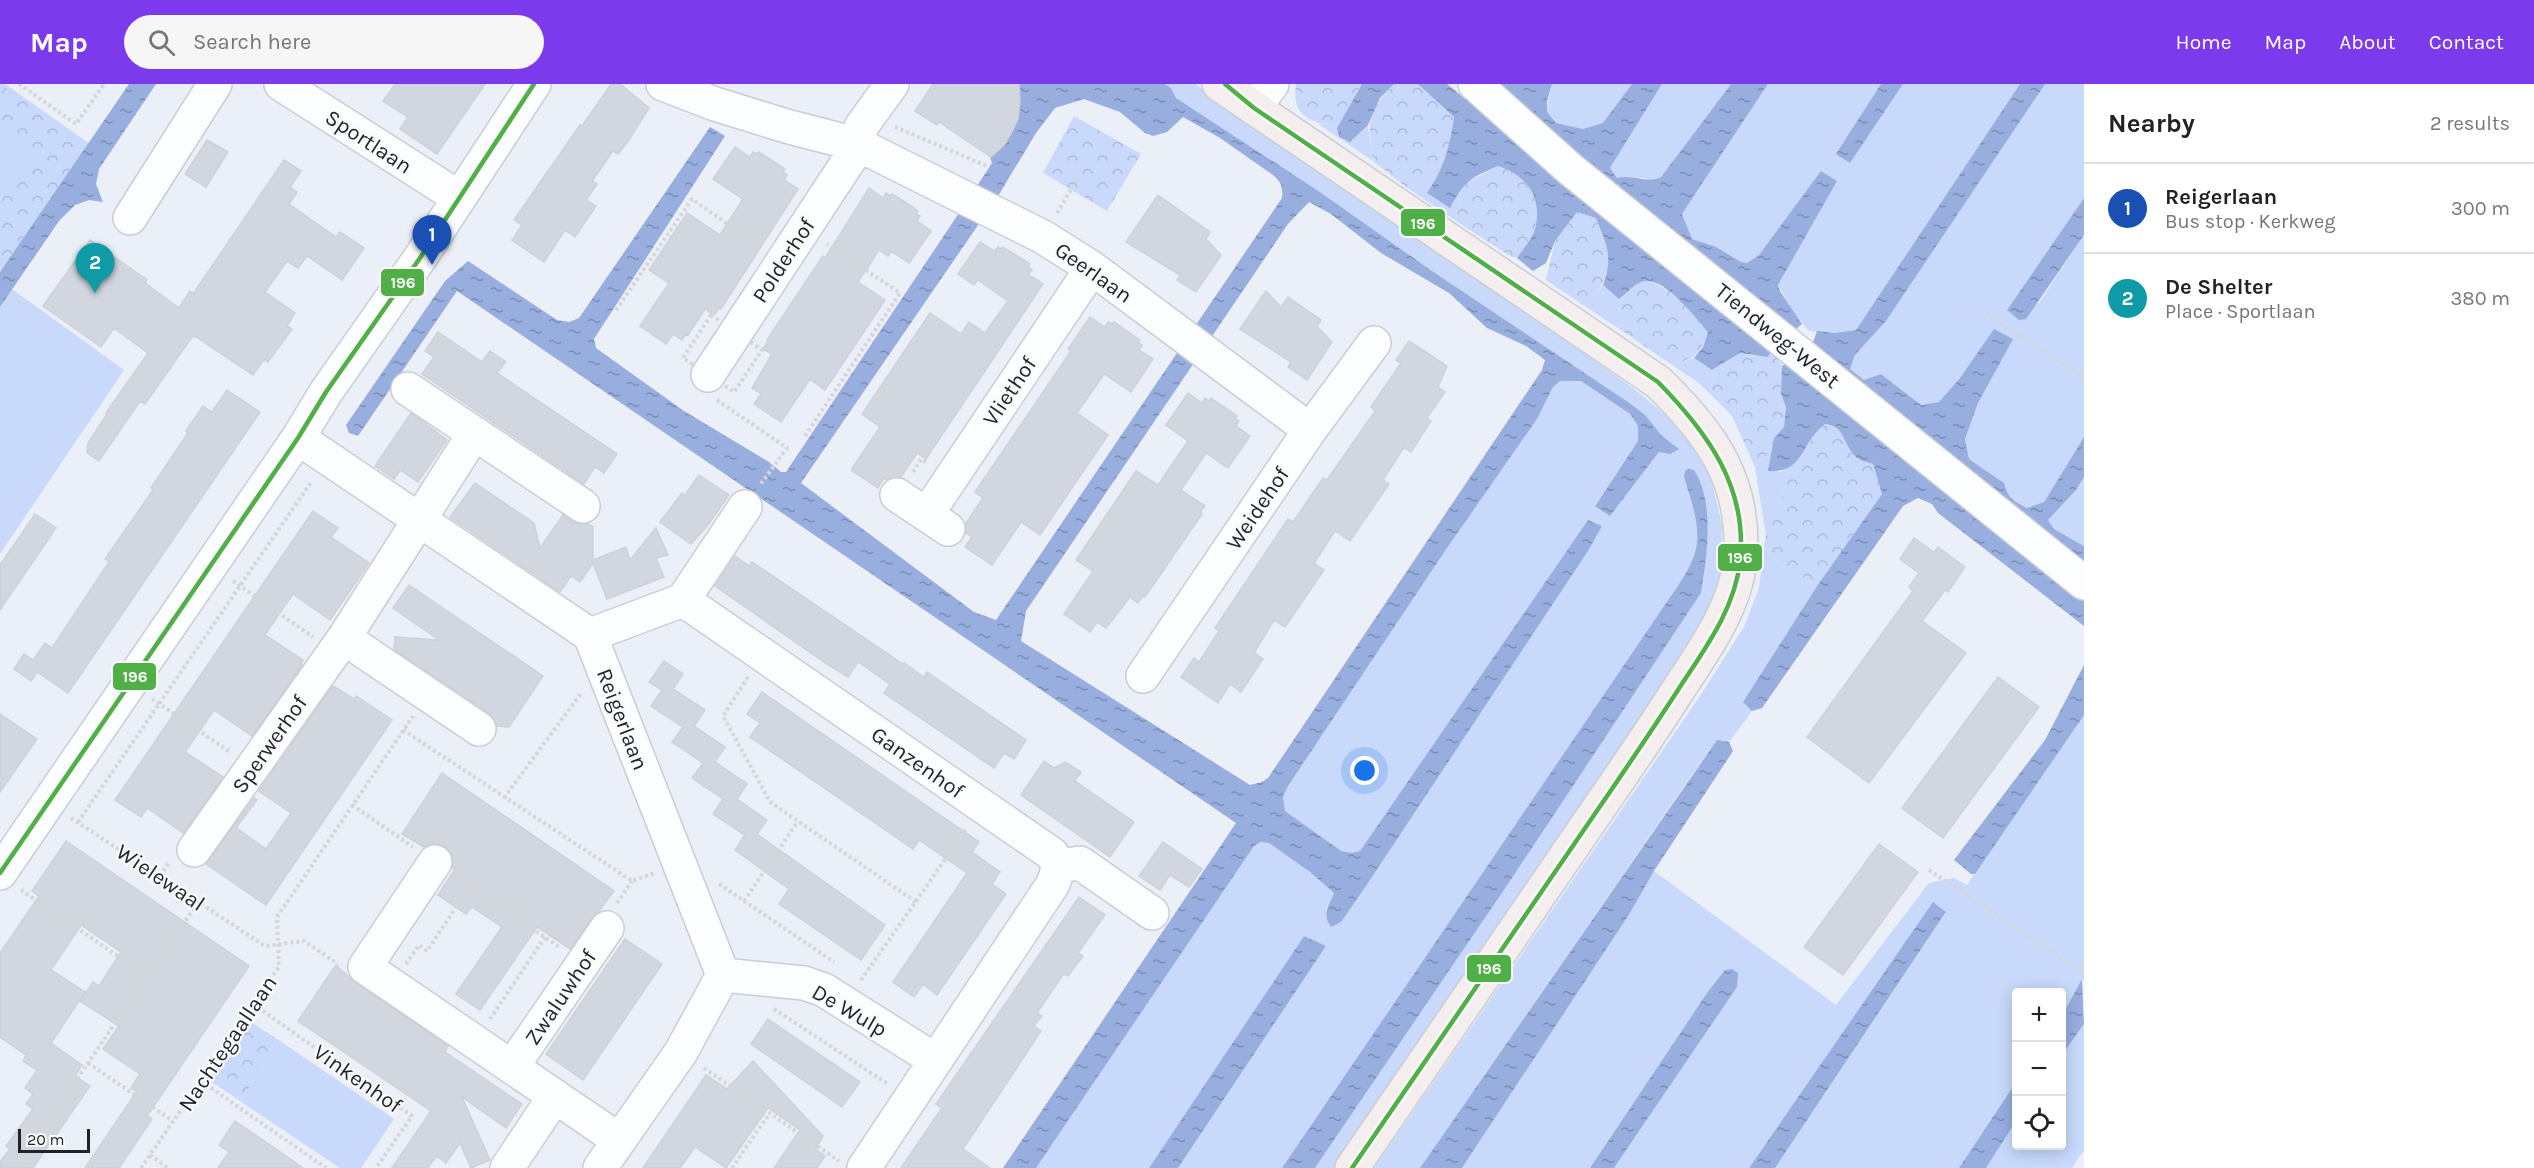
<!DOCTYPE html>
<html lang="en">
<head>
<meta charset="utf-8">
<style>
	:root { --surface:#fff; --page:#f6f6f6; --text:#222; --muted:#767676; --line:#e0e0e0; --accent:#7c3aed }
	body { margin:0; font-family:Karla,sans-serif; background:var(--page); color:var(--text) }
	.controls { position:absolute; right:18px; bottom:18px; display:grid; overflow:hidden; border-radius:6px; box-shadow:0 3px 15px #0003 }
	.controls button { width:54px; height:54px; display:grid; place-items:center; padding:0; border:0; border-bottom:2px solid var(--line); background:var(--surface); color:var(--text); font:30px sans-serif }
	.scale { position:absolute; left:18px; bottom:15px; width:72px; box-sizing:border-box; padding-left:6px; border:3px solid #1e232c; border-top:0; font-size:16px; line-height:21px; white-space:nowrap; color:#1e232c; -webkit-text-stroke:4px #fafafa; paint-order:stroke }
	.you { position:absolute; left:1365px; top:687px; width:21px; height:21px; margin:-15px; border:4px solid #fff; border-radius:50%; background:#1a73e8; box-shadow:0 0 0 9px #1a73e833 }
	.badge { display:grid; place-items:center; width:39px; height:39px; border-radius:50%; background:var(--accent); color:#fff; font-size:20px; font-weight:700 }
	.pin { position:absolute; translate:-50% -50px; filter:drop-shadow(0 2px 3px #0008) }
	.pin::after { content:''; position:absolute; top:32px; width:21px; height:18px; background:inherit; clip-path:polygon(0 0,100% 0,50% 100%) }
	.list { margin:0; padding:0; list-style:none }
	h2 { display:flex; justify-content:space-between; align-items:center; height:78px; margin:0; padding:0 24px; font-size:26px }
	h2 small { font-size:20px; font-weight:400; color:var(--muted) }
	.list li { display:grid; grid-template-columns:39px 1fr auto; gap:18px; align-items:center; box-sizing:border-box; height:90px; padding:0 24px; border-top:2px solid var(--line) }
	.list b { display:block; font-size:22px; white-space:nowrap }
	.list p { margin:0; font-size:20px; white-space:nowrap; color:var(--muted) }
	.list em { font-size:20px; font-style:normal; color:var(--muted) }
	.icon { flex:none; width:33px; height:33px; fill:none; stroke:currentColor; stroke-width:2; stroke-linecap:round; stroke-linejoin:round }
	.map { position:relative; flex:none; width:2084px; height:1084px; overflow:hidden }
	header { display:flex; align-items:center; gap:36px; box-sizing:border-box; height:84px; padding:0 30px; background:var(--accent); color:#fff }
	header strong { font-size:28px }
	nav { display:flex; gap:33px; margin-inline-start:auto; font-size:21px }
	.search { width:420px; height:54px; background:var(--page); display:flex; align-items:center; gap:15px; box-sizing:border-box; padding:0 21px; border-radius:33px; color:var(--muted); font-size:22px }
	main { display:flex }
	aside { flex:1; background:var(--surface) }
	.map>svg:first-child { display:block }
	.grass { fill:#c8d9fb }
	.forest { fill:url(#forest-crowns) }
	.water { fill:url(#water-ripples); fill-rule:evenodd }
	.building { fill:#d2d7df; stroke:#cdd1da; stroke-width:1.5 }
	.lines { fill:none; stroke-linecap:round; stroke-linejoin:round }
	.minor-casing { stroke:#c9cdd5; stroke-width:36 }
	.major-casing { stroke:#cbcdd2; stroke-width:36 }
	.path { stroke:#d5d6d8; stroke-width:4; stroke-dasharray:3 3; stroke-linecap:butt }
	.minor { stroke:#fcfdfe; stroke-width:33 }
	.major { stroke:#f4efee; stroke-width:33 }
	.bus-1-casing { stroke:#fafafa; stroke-width:9 }
	.bus-1 { stroke:#50af46; stroke-width:4.5 }
	.labels { text-anchor:middle; stroke-width:4.5; stroke-linejoin:round; paint-order:stroke }
	.street-label { font-size:22px; fill:#1e232c; stroke:#fafafa }
	.line-badge { stroke:#fafafa; stroke-width:2 }
	.badge-label { font-size:16px; text-anchor:middle; font-weight:bold; fill:#fff }
</style>
</head>
<body>
<header>
<strong>Map</strong>
<div class="search"><svg class="icon" aria-label="search" viewBox="0 0 24 24"><circle cx="10" cy="10" r="6"/><path d="M15 15l6 6"/></svg>Search here</div>
<nav><a>Home</a><a>Map</a><a>About</a><a>Contact</a></nav>
</header>
<main>
<div class="map">
<svg width="2084" height="1084" viewBox="0 0 2084 1084">
	<defs>
		<pattern id="forest-crowns" width="20" height="18" patternUnits="userSpaceOnUse" patternTransform="scale(1.5)"><rect width="20" height="18" fill="#c8d9fb"/><path d="M2 6a3 3 0 1 1 6 0M12 15a3 3 0 1 1 6 0" fill="none" stroke="#abbad7"/></pattern>
		<pattern id="water-ripples" width="26" height="14" patternUnits="userSpaceOnUse" patternTransform="scale(1.5)"><rect width="26" height="14" fill="#97aede"/><path d="M2 4q2-2 4 0t4 0M15 11q2-2 4 0t4 0" fill="none" stroke="#7b8db4"/></pattern>
	</defs>
	<rect width="100%" height="100%" fill="#ebeff7"/>
	<path class="grass" d="M0,0H5L90,60L0,188Z
		M1165,0H1195L1457,178L1633,304L1671,335L1691,360L1711,394L1722,441L1721,491L1709,527L1689,565L1336,1084H1315L1508,800L1701,509C1709,465 1710,435 1697,391L1684,393C1690,413 1699,437 1697,458C1695,482 1673,508 1660,528L1282,1084H1178L1326,862L1304,852L1149,1084H1036L1254,762L1261,758L1269,759L1310,788L1334,809L1325,827L1368,799L1588,467L1601,442L1588,436L1360,767L1351,769L1341,768L1285,727L1283,713L1288,702L1447,464L1537,335L1553,303L1559,297H1581L1630,330L1638,342V357L1595,421L1610,432L1659,368L1666,367L1675,361C1656,350 1645,331 1628,318L1432,187L1317,106L1176,14L1171,4Z
		M1552,0H1632L1603,40L1583,45L1556,39L1546,28Z
		M1662,0H1731L1661,93L1654,97L1645,94H1617L1610,84Z
		M1768,0H1881L1837,70L1850,79L1903,0H2020L1856,246L1835,249L1809,247L1793,227L1778,201L1836,98L1822,87L1759,171L1747,179L1741,178L1692,155L1682,130Z
		M2045,0H2084V114L2007,226L2039,219L2084,151V353L2044,418L2027,424L2017,419L1990,389L1969,375L1965,355L1978,319L2012,255L1960,294L1939,318L1921,321L1881,290L1864,296L1850,285L1855,271L1886,237Z
		M1317,39L1337,44L1339,53L1350,58L1368,41L1373,77Z
		M1439,92L1428,109L1462,101L1456,137L1406,103Z
		M1603,201L1619,215L1621,246L1586,223Z
		M12,205L124,286L0,470V223Z
		M1694,274L1705,282L1714,285L1710,310L1699,299L1672,281Z
		M1773,365L1768,386L1781,388L1788,384C1784,405 1785,423 1763,433L1755,383Z
		M2084,393V462L2054,445L2048,436L2076,406Z
		M1764,463L1785,486L1807,495L1817,502L1743,618L1752,627L1729,658L1717,656L1693,689L1420,1084H1374L1698,615L1744,543L1759,504Z
		M2084,631V896H2082L2062,932V908H2016V998L1959,1084H1775L1946,829L1933,819L1749,1084H1614L1737,903L1707,909L1590,1084H1462L1630,829L1654,787L1836,921L1929,799L1954,794L1967,801Z
		M2084,940V1066L2072,1084H1986L2016,1037V1062H2062V971Z
		M280,957L394,1035L361,1084H340L240,1017Z"/>
	<path class="forest" d="M0,0L86,62L0,187V117L35,68L0,42Z
		M1296,0H1362L1337,44C1309,37 1291,32 1296,0Z
		M1394,0H1418L1454,33L1450,64L1439,92L1406,103L1373,77C1368,39 1366,29 1394,0Z
		M1074,32L1141,70L1107,127L1043,89Z
		M1498,82C1526,91 1543,113 1535,145C1532,155 1523,165 1517,174L1510,172L1456,137L1462,101Z
		M1577,128L1597,134C1612,177 1617,185 1586,223L1546,196L1555,157Z
		M1647,196C1674,206 1690,227 1708,248C1700,272 1694,274 1672,281L1621,246L1619,216L1640,198Z
		M1772,264L1782,282L1781,310L1786,323L1784,343L1774,354L1773,365L1755,383L1732,332L1710,310L1714,285L1740,269L1754,272Z
		M1825,340C1845,343 1842,359 1856,373C1860,377 1867,378 1873,380L1882,410L1817,502L1807,495L1785,486L1764,463L1766,450L1763,433C1785,423 1784,405 1788,384C1805,374 1809,352 1825,340Z
		M251,938L280,957L240,1017L209,996Z"/>
	<path class="water" d="M129,0H156L99,85L96,100L103,118L89,116L75,121L59,137L0,223V188Z
		M1018,0H1165L1171,4L1176,14L1317,106L1432,187L1628,318L1645,331L1661,351L1679,365L1670,370L1659,368L1610,432L1595,422L1638,357V342L1630,330L1581,297H1560L1553,303L1537,335L1447,464L1288,702L1283,713L1285,727L1341,767L1351,769L1360,767L1588,436L1602,442L1588,467L1368,799L1341,838L1331,843C1322,830 1328,823 1334,809L1310,788L1269,759L1261,758L1254,762L1036,1084H1003L1236,739L457,207L358,352L349,349L346,341L445,197L468,177L557,236L569,238L579,234L710,43L725,52L594,255L596,264L684,327L769,378L781,388H786L977,102L992,79L990,73C1014,56 1025,29 1018,0ZM1084,15L1120,28L1145,49L1153,52L1167,48L1183,33L1220,54L1273,91C1281,98 1283,103 1282,114L996,536L974,528L801,399L998,112L1036,49L1055,24ZM1309,118L1331,130L1381,169L1449,209L1487,244L1526,262L1545,276L1542,286L1268,694L1262,698L1250,701L1021,557L1026,527L1288,140Z
		M1362,0H1394L1380,14L1368,41L1350,58L1339,53L1337,44Z
		M1418,0H1447L1772,264L1768,273L1740,269L1712,286L1694,274L1703,263L1708,248C1696,235 1662,189 1641,198C1634,201 1626,210 1619,215L1603,201C1614,173 1606,160 1596,134L1577,128L1555,157L1546,179L1533,187L1517,174C1523,165 1532,155 1535,145C1543,113 1526,91 1498,82C1469,95 1465,96 1450,124L1427,109C1444,85 1450,62 1454,33Z
		M1498,0H1552L1547,17V28L1556,39L1583,45L1603,39L1632,0H1662L1610,84L1617,94C1633,90 1648,100 1661,93L1731,0H1768L1682,130L1692,155L1716,163L1741,178L1747,179L1759,171L1821,87L1837,97L1778,201L1780,207L1802,240L1796,245L1780,238L1600,89C1567,58 1529,32 1498,0Z
		M1881,0H1903L1850,79L1836,70Z
		M2020,0H2045L1886,237L1855,271L1850,285L1864,296L1881,290L1921,321L1939,318L1960,294L1994,245L2013,255L1978,319L1965,355L1969,375L2004,399C2007,413 2015,418 2027,424L2044,418L2084,353V393L2076,406L2048,436L2054,445L2084,462V483L1811,264L1817,247L1835,249L1856,246Z
		M2084,114V151L2026,235L2019,236L2007,226Z
		M1786,280L1795,281L2084,513V542L1938,429L1932,420L1918,414L1903,422L1762,624L1752,627L1743,618L1817,502L1882,410L1873,380C1867,378 1860,377 1856,373C1842,359 1845,342 1825,340C1801,358 1804,390 1768,387L1774,354L1784,343L1786,323L1781,310L1782,282Z
		M1688,385L1694,386C1715,418 1707,474 1701,509L1508,800L1315,1084H1282L1660,528C1673,508 1695,482 1697,458C1699,437 1690,413 1684,393L1685,387Z
		M2084,581V631L1975,790H1971L1954,776L2045,656Z
		M1717,656L1729,658L1733,667L1654,787L1630,829L1462,1084H1420Z
		M1933,818L1946,828L1775,1084H1749Z
		M1304,852L1326,862L1178,1084H1149Z
		M1732,885L1738,889L1737,903L1614,1084H1590L1707,909L1725,886Z
		M2082,895L2084,940L2062,971V932Z
		M2016,998V1037L1986,1084H1959Z"/>
	<path class="building" d="M395,0H485L437,70L400,45L408,33L383,17Z
		M611,0H620L649,24L629,56L618,70L613,67L592,97L597,100L586,116L596,122L575,153L565,146L544,178L512,156L522,141L514,136L580,41L582,42Z
		M933,0H1019L1020,17L1018,35L1005,60L991,73L939,38L937,41L915,27Z
		M207,56L228,68L206,103L185,90Z
		M735,63L750,73L753,68L757,70L759,68L785,85L783,88L787,91L784,96L798,105L721,225L719,224L714,231L705,225L688,251L686,250L682,256L673,250L666,260L640,242L669,199L649,186L687,129L720,151L743,115L713,95Z
		M284,76L301,87L290,103L297,108L289,120L336,153L340,148L364,164L342,196L307,172L298,184L287,177L265,208L295,229L287,242L292,245L268,278L264,275L253,291L196,253H192L145,320L140,317L99,377L87,369L88,359L107,330L106,329L148,269L114,244L101,263L43,222L90,156L147,196L145,199L179,224L190,207L193,210Z
		M869,104L883,114L886,109L890,112L892,110L905,118L918,127L916,130L920,132L917,137L931,147L909,179L891,167L888,172L879,166L858,198L885,216L825,306L810,295L781,338L754,320L761,310L752,304L772,270L763,265L768,257L767,256L823,172L825,174Z
		M1158,111L1210,148L1206,155L1221,171L1196,208L1177,196L1180,191L1126,158Z
		M980,158L994,167L998,163L1002,165L1003,163L1030,180L1028,183L1032,186L1028,190L1043,200L926,375L917,369L901,393L887,396L884,394L878,404L851,386L880,343L862,330L930,229L961,250L969,238L985,249L1008,217L978,196L974,201L958,190Z
		M1266,207L1281,223L1288,213L1321,236L1317,242L1332,258L1307,296L1288,283L1291,278L1240,245Z
		M1090,233L1105,243L1108,238L1112,240L1114,238L1140,256L1138,258L1142,261L1139,266L1153,275L1131,308L1104,290L1077,329L1108,351L1040,451L1021,438L992,481L965,463L972,453L966,449V439L983,414L975,408L1071,267L1068,265Z
		M438,248L482,278L490,267L506,278L497,289L617,370L604,389L595,383L584,400L422,290L434,273L425,267Z
		M1409,257L1447,282L1438,303L1445,308L1427,334L1431,337L1411,368L1404,363L1383,396L1389,400L1350,457L1335,447L1314,479L1324,486L1285,543L1274,536L1254,569L1263,575L1241,608L1230,600L1218,619L1181,593L1194,574L1199,578L1219,547L1215,544L1288,435L1293,438L1323,394L1327,396L1375,327L1371,323L1401,279L1396,276Z
		M227,306L260,328L68,609L37,588L31,597L14,585L24,570L33,576L45,559L52,564L109,478L105,475L153,406L151,404L188,349L186,347L203,322L212,328Z
		M1188,309L1202,319L1205,314L1209,317L1211,314L1237,332L1235,335L1239,337L1236,342L1250,352L1228,384L1206,369L1181,406L1205,422L1200,428L1202,430L1145,513L1143,512L1138,519L1130,513L1106,544L1097,538L1090,548L1064,530L1093,487L1076,476L1136,387L1158,401L1188,357L1166,341Z
		M411,329L447,356L418,398L400,386L394,395L375,382Z
		M699,391L729,411L708,441L691,460L660,438L682,409L685,411Z
		M475,399L534,439L540,464L563,431L573,438L581,441L588,440L593,443V476L626,463L630,476L656,444L668,471L656,474L664,493L607,515L593,479L580,498L571,492L560,508L450,433Z
		M313,427L338,444L331,453L369,479L330,536L293,510L277,533L265,551L303,576L301,580L302,581L252,652L214,626L185,668L223,693L183,749L147,724L141,733L115,716Z
		M35,430L56,444L0,526V481Z
		M1914,454L1934,468L1938,463L1965,483L1948,508L1945,506L1922,537L1966,569L1869,699L1807,653L1913,507L1909,503L1919,489L1900,475Z
		M735,472L749,482L752,478L903,580L904,579L924,593L927,588L1026,656L1014,675L1004,669L994,684L884,609L890,600L858,578L848,593L827,580L715,502Z
		M409,501L543,592L509,643L497,642L489,629L394,565L395,553L439,556L393,524Z
		M664,577L683,590L673,605L705,626L694,642L725,663L715,678L747,700L737,715L767,736L757,750L885,841L861,876L779,820L789,805L735,766L745,751L713,730L723,715L692,694L703,679L672,658L683,643L651,622L662,606L649,598Z
		M1998,593L2039,623L1943,754L1902,724Z
		M333,602L354,615L356,612L392,636L266,821L206,780L254,714L257,716L236,744L266,765L291,729L259,707Z
		M762,608L979,758L972,768L1000,788L992,800L1006,810L937,911L923,900L914,913L893,898L967,789L919,756L913,765L750,653L760,639L747,630Z
		M0,630L37,655L0,708Z
		M1044,677L1054,684L1065,678L1081,688L1075,697L1134,738L1110,773L1021,711Z
		M442,689L614,807L570,865L537,843L480,926L456,910L502,843L472,823L466,830L438,811L455,785L452,784V770L446,763L436,759L424,763L402,750Z
		M66,757L249,882L147,1032L152,1035L119,1084H85L137,1007L131,1004L140,990L103,965L119,942L80,917L93,898L99,902L121,868L81,841L51,886L85,908L51,959L82,981L75,992L90,1002L33,1084H0V1078L10,1065L6,1062L33,1025L26,1020L33,1010L25,1004L37,986L23,977L26,971L0,953V869L39,812L32,807Z
		M1163,758L1202,785L1189,803L1170,791L1160,806L1139,792Z
		M1879,760L1918,788L1843,891L1804,863Z
		M1079,813L1105,831L1078,869L1083,872L1068,892L1064,889L1037,929L1042,932L1034,942L1041,947L963,1065L990,1084H901L942,1024L936,1020Z
		M625,855L662,880L583,996L546,970Z
		M336,881L354,898L448,962L445,968L522,1020L506,1044L462,1013L490,1076L471,1084L460,1059L446,1079L436,1072L428,1084H392L431,1027L298,937Z
		M768,935L860,998L842,1023L751,960Z
		M753,977L823,1052L815,1065L825,1072L817,1084H774L800,1046L768,1024L726,1084L695,1063L680,1084H643L706,991L727,1005Z
		M235,1037L273,1063L303,1084H218L229,1068L219,1061Z"/>
	<g class="lines">
		<defs>
			<path id="minor" d="M281,0L458,113
				M663,0L715,20L786,42L859,61L1043,153L1092,184L1310,346
				M1475,0L1570,85L2084,499
				M1254,24L1272,0
				M130,134L215,0
				M708,291L859,61L861,43L892,0
				M408,305L583,422
				M298,354L590,551L723,891L681,968L600,1084
				M897,411L948,445
				M927,430L1092,184
				M683,516L745,423
				M590,551L683,516L1052,770L1059,782L1080,779L1152,829
				M344,554L479,645
				M1143,592L1310,346L1374,259
				M194,766L344,554L474,350
				M435,778L365,883L619,1056
				M0,789L298,354L326,308L420,174L534,0
				M723,891L804,899L824,906L935,976
				M512,983L607,844
				M507,1084L555,1012
				M864,1084L1053,800L1059,782"/>
			<path id="major" d="M1219,0L1658,298C1712,350 1747,399 1740,477C1735,524 1703,568 1678,606C1650,650 1621,692 1592,734C1512,851 1432,967 1352,1084"/>
		</defs>
		<use href="#minor" class="minor-casing"/>
		<use href="#major" class="major-casing"/>
		<path class="path" d="M19,0L76,40L104,0
			M895,43L987,82
			M1057,129L1081,89
			M616,226L692,115L759,162
			M1981,226L2084,294
			M711,231L762,266L734,308L683,274Z
			M717,316L787,364L760,401
			M805,352L900,209L827,160
			M913,388L921,375L927,379
			M233,497L313,553
			M748,593L723,632L770,718L916,818
			M152,615L230,668
			M403,646L632,797L655,789
			M504,714L582,608
			M352,721L413,763
			M71,734L265,862L304,857L338,880
			M78,738L312,397
			M1929,786L2084,889
			M160,792L169,778
			M457,793L559,863
			M719,800L834,878
			M21,806L147,892
			M744,817L798,737
			M617,819L632,797
			M406,880L419,861L427,867L470,802
			M861,896L967,744
			M253,920L412,1032L376,1084
			M774,925L888,1000
			M490,935L545,853
			M88,979L173,1037
			M704,984L839,1077
			M201,997L326,1084
			M150,1071L168,1084
			M16,1084L198,818
			M141,1084L279,883L277,833L413,632
			M732,1084L769,1030"/>
		<use href="#minor" class="minor"/>
		<use href="#major" class="major"/>
		<defs>
			<path id="bus-1" d="M1225,0L1254,24L1658,298C1707,348 1748,403 1740,477C1735,526 1703,567 1678,606C1650,649 1621,692 1592,734C1512,851 1432,967 1352,1084
				M0,789L298,354L326,308L420,174L534,0"/>
		</defs>
		<use href="#bus-1" class="bus-1-casing"/>
		<use href="#bus-1" class="bus-1"/>
	</g>
	<g class="labels">
		<g class="street-label">
			<text transform="translate(369 57) rotate(33)" y="8">Sportlaan</text>
			<text transform="translate(783 176) rotate(-57)" y="8">Polderhof</text>
			<text transform="translate(1094 188) rotate(35)" y="8">Geerlaan</text>
			<text transform="translate(1778 251) rotate(39)" y="8">Tiendweg-West</text>
			<text transform="translate(1009 307) rotate(-56)" y="8">Vliethof</text>
			<text transform="translate(1257 424) rotate(-56)" y="8">Weidehof</text>
			<text transform="translate(623 635) rotate(69)" y="8">Reigerlaan</text>
			<text transform="translate(269 660) rotate(-55)" y="8">Sperwerhof</text>
			<text transform="translate(918 678) rotate(35)" y="8">Ganzenhof</text>
			<text transform="translate(161 793) rotate(34)" y="8">Wielewaal</text>
			<text transform="translate(560 913) rotate(-56)" y="8">Zwaluwhof</text>
			<text transform="translate(850 926) rotate(30)" y="8">De Wulp</text>
			<text transform="translate(227 959) rotate(-56)" y="8">Nachtegaallaan</text>
			<text transform="translate(358 994) rotate(35)" y="8">Vinkenhof</text>
		</g>
	</g>
	<g class="line-badge">
		<rect x="1400" y="124" width="46" height="29" rx="6" fill="#50af46"/>
		<rect x="380" y="184" width="45" height="29" rx="6" fill="#50af46"/>
		<rect x="1717" y="459" width="46" height="29" rx="6" fill="#50af46"/>
		<rect x="112" y="578" width="45" height="29" rx="6" fill="#50af46"/>
		<rect x="1466" y="870" width="46" height="29" rx="6" fill="#50af46"/>
	</g>
	<g class="badge-label">
		<text x="1423" y="145">196</text>
		<text x="403" y="204">196</text>
		<text x="1740" y="479">196</text>
		<text x="135" y="598">196</text>
		<text x="1489" y="890">196</text>
	</g>
</svg>
<div class="controls">
<button>+</button>
<button>−</button>
<button><svg class="icon" aria-label="locate" viewBox="0 0 24 24"><circle cx="12" cy="12" r="6"/><path d="M12 2v4M12 18v4M2 12h4M18 12h4"/></svg></button>
</div>
<div class="scale">20 m</div>
<div class="you"></div>
<div class="pin badge" style="left:432px;top:181px;background:#1a4fb4">1</div>
<div class="pin badge" style="left:95px;top:209px;background:#0f9aa8">2</div>
</div>
<aside>
<h2>Nearby<small>2 results</small></h2>
<ul class="list">
<li><span class="badge" style="background:#1a4fb4">1</span><div><b>Reigerlaan</b><p>Bus stop · Kerkweg</p></div><em>300 m</em></li>
<li><span class="badge" style="background:#0f9aa8">2</span><div><b>De Shelter</b><p>Place · Sportlaan</p></div><em>380 m</em></li>
</ul>
</aside>
</main>
</body>
</html>
